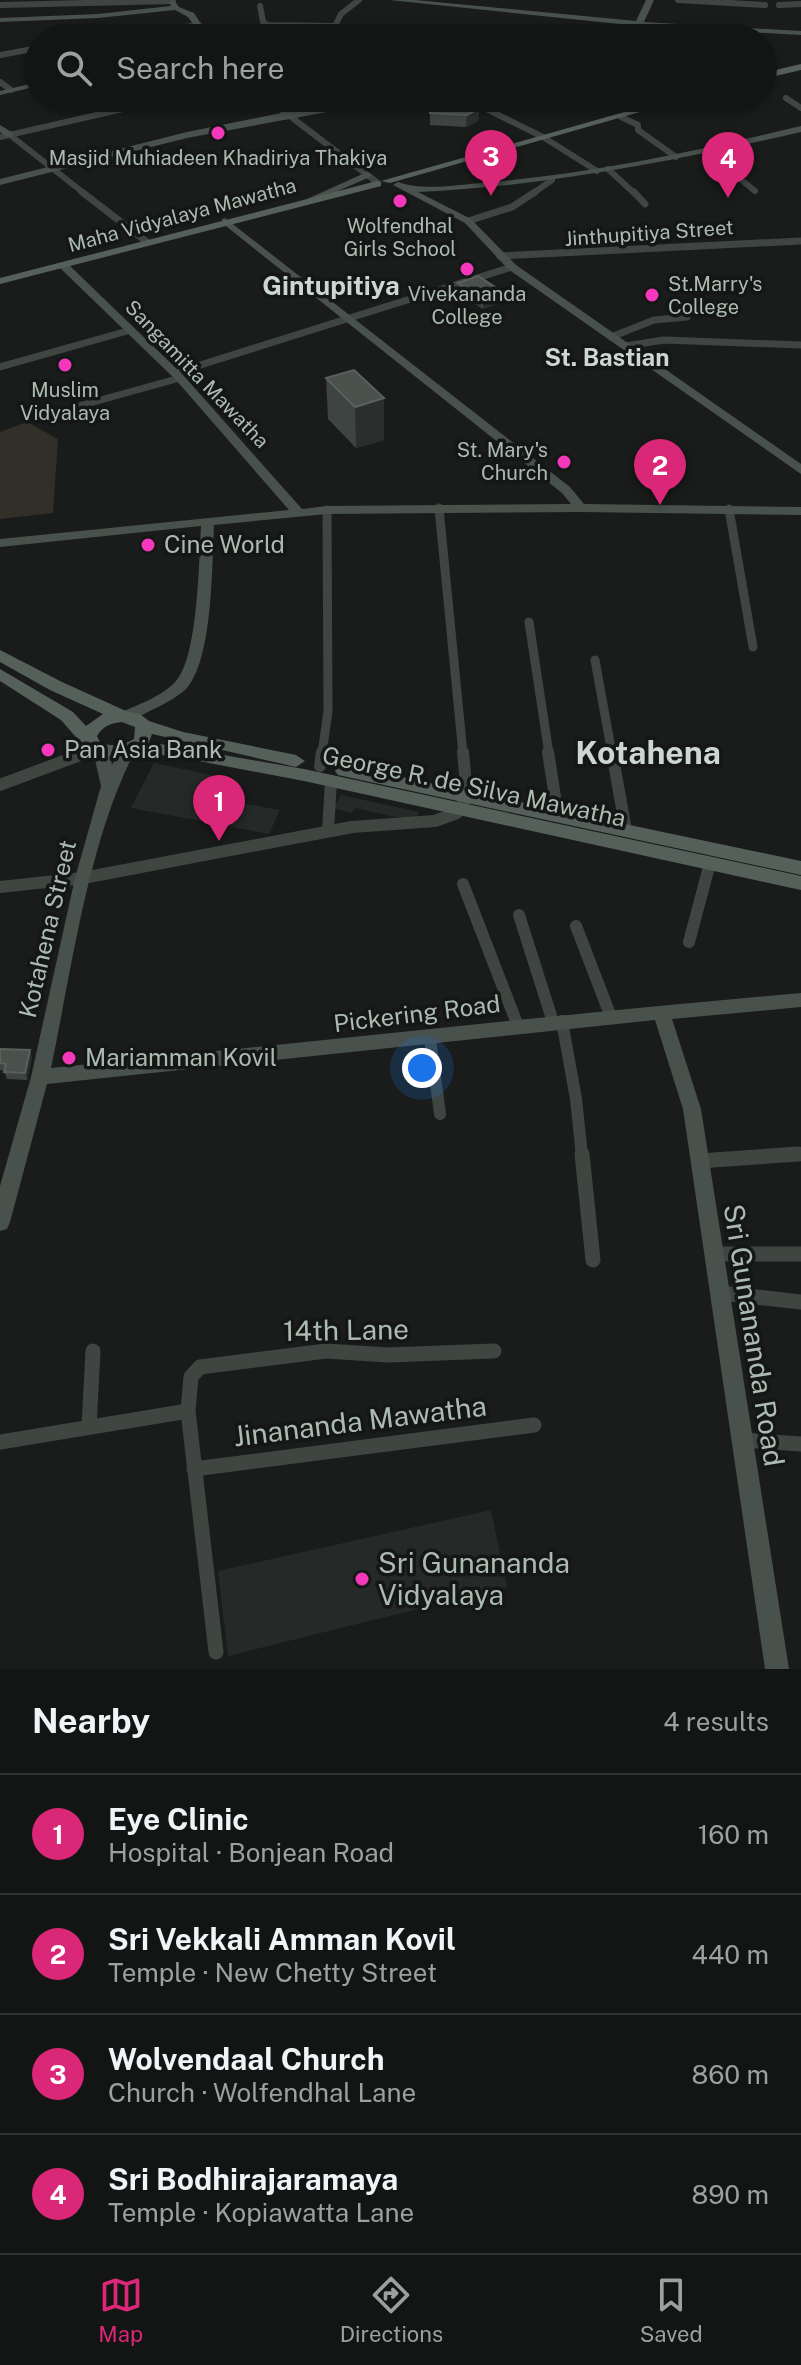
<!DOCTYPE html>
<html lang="en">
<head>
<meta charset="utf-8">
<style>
	:root { --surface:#131514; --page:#1c1e1d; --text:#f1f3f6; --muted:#9d9fa0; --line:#323434; --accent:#db2777 }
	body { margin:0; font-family:"Public Sans",sans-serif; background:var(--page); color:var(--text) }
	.you { position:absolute; left:422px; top:1068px; width:28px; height:28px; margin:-20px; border:6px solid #fff; border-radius:50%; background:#1a73e8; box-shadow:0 0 0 12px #1a73e833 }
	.badge { display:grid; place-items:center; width:52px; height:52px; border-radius:50%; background:var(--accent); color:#fff; font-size:26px; font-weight:700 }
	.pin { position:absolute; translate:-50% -66px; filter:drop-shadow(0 2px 4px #0008) }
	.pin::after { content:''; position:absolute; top:42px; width:28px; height:24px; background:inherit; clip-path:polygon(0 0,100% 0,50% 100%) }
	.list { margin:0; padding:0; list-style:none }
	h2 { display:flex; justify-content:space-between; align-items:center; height:104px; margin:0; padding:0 32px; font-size:34px }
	h2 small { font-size:26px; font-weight:400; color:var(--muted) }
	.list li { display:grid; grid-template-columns:52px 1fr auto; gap:24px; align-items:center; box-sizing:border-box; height:120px; padding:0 32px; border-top:2px solid var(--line) }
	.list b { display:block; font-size:30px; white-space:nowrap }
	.list p { margin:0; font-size:26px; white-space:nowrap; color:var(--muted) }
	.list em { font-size:26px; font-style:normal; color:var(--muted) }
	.icon { flex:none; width:44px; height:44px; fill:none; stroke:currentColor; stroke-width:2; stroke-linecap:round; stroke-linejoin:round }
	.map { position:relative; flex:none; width:801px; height:1669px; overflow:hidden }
	.search { position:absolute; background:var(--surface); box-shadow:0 2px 6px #0004; left:24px; right:24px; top:24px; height:88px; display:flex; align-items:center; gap:20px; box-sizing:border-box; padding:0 28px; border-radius:44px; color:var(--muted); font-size:30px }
	.sheet { height:584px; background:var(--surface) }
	nav { display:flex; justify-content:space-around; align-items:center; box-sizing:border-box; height:112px; border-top:2px solid var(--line); background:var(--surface); font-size:22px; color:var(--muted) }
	nav a { display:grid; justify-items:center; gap:4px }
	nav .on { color:var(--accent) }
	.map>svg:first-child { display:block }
	.built { fill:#252928 }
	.green { fill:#312f27 }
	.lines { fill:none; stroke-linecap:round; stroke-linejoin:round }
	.street-far4 { stroke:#3f4642; stroke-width:6 }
	.street-far3 { stroke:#3f4642; stroke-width:7 }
	.street-far2 { stroke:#3f4642; stroke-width:9 }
	.street-far1 { stroke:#3f4642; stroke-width:12 }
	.street { stroke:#3f4642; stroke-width:15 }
	.secondary { fill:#48514c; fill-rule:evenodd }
	.primary { fill:#56605a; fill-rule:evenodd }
	.wall { fill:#3e4441 }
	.shaded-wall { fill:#2a2f2d }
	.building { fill:#4a514d; stroke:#59615d; stroke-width:2 }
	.poi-dot { fill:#f538bb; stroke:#141716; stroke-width:3 }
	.labels { text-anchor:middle; stroke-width:7; stroke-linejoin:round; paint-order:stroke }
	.far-poi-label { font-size:20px; fill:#acbbb1; stroke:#141716 }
	.far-street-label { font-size:20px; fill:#acbbb1; stroke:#141716 }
	.far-quarter-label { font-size:24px; font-weight:bold; fill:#cdd7d1; stroke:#141716 }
	.poi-label { font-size:24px; fill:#acbbb1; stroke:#141716; text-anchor:start }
	.street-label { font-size:24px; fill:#acbbb1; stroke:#141716 }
	.far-district-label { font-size:26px; font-weight:bold; fill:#cdd7d1; stroke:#141716 }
	.near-street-label { font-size:28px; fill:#acbbb1; stroke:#141716 }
	.near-poi-label { font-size:28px; fill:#acbbb1; stroke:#141716; text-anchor:start }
	.district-label { font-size:32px; font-weight:bold; fill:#cdd7d1; stroke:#141716 }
</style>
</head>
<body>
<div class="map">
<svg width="801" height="1669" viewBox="0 0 801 1669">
	<rect width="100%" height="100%" fill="#191c1b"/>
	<path class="built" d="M154,763L212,775L202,796L280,810L269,834L131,808Z
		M341,795L419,812L414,821L355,808L352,813L333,808Z
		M491,1510L507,1587L228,1656L218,1571Z"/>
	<path class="green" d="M27,422L58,439L53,513L0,519V432Z"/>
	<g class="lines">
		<path class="street-far4" d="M678,0L765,5
			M0,5L173,1
			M779,5L801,4
			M260,6L263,22L267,25L335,26
			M110,38L199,25
			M343,38L335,26L341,14L359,0
			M550,38L641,27
			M0,55L38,48
			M0,82L11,90
			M266,98L378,183
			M464,98L543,137L597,171
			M786,98L801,108
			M621,117L638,125V130L676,157
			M10,135L85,194
			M0,137L171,98
			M706,151L755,191
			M608,169L635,194
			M532,194L552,180"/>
		<path class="street-far3" d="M82,192L147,242
			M634,192L645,204
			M468,221L512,207L535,192
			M500,256L801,241
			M611,337L654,320L687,317
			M625,346L664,340L801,345
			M0,367L131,330
			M175,373L512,267
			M79,406L180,378"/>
		<path class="street-far2" d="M439,508L463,754
			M729,509L753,647
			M529,622L549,754
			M595,660L612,754
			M85,754L95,748
			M322,754L328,711L327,510"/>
		<path class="street-far1" d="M548,752L558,816
			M612,752L626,831
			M320,766L322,752
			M0,785L88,752
			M328,831L331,781
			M463,884L518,1026
			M0,887L83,878L352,827L435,821L457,813L467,796L463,752
			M519,915L553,1022
			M576,926L611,1017
			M689,942L710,863
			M562,1021L576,1099L582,1156
			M430,1038L440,1114
			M768,1156L801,1154"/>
		<path class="street" d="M582,1154L593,1260
			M699,1161L798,1154
			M714,1254H801
			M721,1293L801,1302
			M188,1411L191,1377L200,1367L326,1351L388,1355L494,1351
			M89,1427L93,1351
			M743,1440L801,1444
			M0,1442L188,1411L216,1652
			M194,1469L534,1425"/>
		<path class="secondary" d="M174,0L179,7L194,13L210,38H202L188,17L175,10L98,18L0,22V18L98,14L171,6L169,2Z
			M389,0H415L636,21L646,0H654L644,22L801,31V35L639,26Z
			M38,82V86L0,95V91Z
			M382,98H403L187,138L0,185V179L187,132L286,112Z
			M0,125L13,133V137H7L0,132Z
			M801,126V132C674,161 548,186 418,192L471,219L516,265L801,464V474L508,269L465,223L393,185L398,182C422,191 456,185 482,183C590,174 696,151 801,126Z
			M367,172L372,175L370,177L315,201L307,199Z
			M225,218L570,487L584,504L801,507V515L580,512L327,514L214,525C212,566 213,657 187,688C179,696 166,703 156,708C145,713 133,722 122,720L120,716L122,712C139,704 163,696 176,681C198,657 199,560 201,526L0,547V539L289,510L176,380L60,268V264H68L184,376L302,509L327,506L571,504L562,493L222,223V219Z
			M101,746L109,751L112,765L122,747L127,746L135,751C88,842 72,968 51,1068C301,1043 551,1015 801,993V1007L672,1019L701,1109L789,1669H765L683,1109L655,1020L47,1084L10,1222L7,1229L0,1231V1186L31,1077L75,878L101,786L93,751Z"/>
		<path class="primary" d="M801,64V70L763,79V73Z
			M674,98H689L390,183L381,181Z
			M377,181L381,182V186L0,284V278Z
			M0,650L62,682L126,711L140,714L149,721L183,732L296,755L305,761L296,767L152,734L149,742L304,769L801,876V890L304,781L172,756L138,753L120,758L103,757L89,752L61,720L0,681V669L73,712L86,726L103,714L50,690L0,662ZM122,722L135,727L134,739L120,746L101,744L97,736C103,726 111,723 122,722Z
			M344,765L801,861V875L338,775L335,771L338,767Z"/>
	</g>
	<path class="wall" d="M479,112L478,121L466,127L430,125V113Z
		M458,283L503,292L502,302L483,309L458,293Z
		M326,378L384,398V440L356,448L328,419Z
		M0,1049L32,1057L27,1080L7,1079L4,1071L0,1070Z"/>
	<path class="shaded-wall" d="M479,100L478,121L466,127L467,115Z
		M503,292L502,302L483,309V299Z
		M384,398V440L356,448L355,407Z
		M30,1050L32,1057L27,1080L25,1073Z"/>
	<path class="building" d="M436,98H475L479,100L478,109L467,115L430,113Z
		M478,276L503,292L483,299L458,283Z
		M354,370L384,398L355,407L326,378Z
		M0,1049L30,1050L25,1073L4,1072L6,1064L0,1063Z"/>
	<g class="poi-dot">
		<circle cx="218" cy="133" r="8"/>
		<circle cx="400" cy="201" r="8"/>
		<circle cx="467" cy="269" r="8"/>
		<circle cx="652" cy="295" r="8"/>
		<circle cx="65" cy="365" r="8"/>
		<circle cx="564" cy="462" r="8"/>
		<circle cx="148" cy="545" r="8"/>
		<circle cx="48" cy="750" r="8"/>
		<circle cx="69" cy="1058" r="8"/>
		<circle cx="362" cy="1579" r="8"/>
	</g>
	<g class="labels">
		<g class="far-poi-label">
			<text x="218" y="165">Masjid Muhiadeen Khadiriya Thakiya</text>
			<text x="400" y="233">Wolfendhal<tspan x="400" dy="23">Girls School</tspan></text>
			<text x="668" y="291" text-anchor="start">St.Marry's<tspan x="668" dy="23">College</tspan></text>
			<text x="467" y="301">Vivekananda<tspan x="467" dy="23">College</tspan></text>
			<text x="65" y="397">Muslim<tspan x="65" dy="23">Vidyalaya</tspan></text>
			<text x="548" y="457" text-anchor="end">St. Mary's<tspan x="548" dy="23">Church</tspan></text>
		</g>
		<g class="far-street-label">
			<text transform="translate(182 215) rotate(-15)" y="7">Maha Vidyalaya Mawatha</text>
			<text transform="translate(649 233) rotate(-4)" y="7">Jinthupitiya Street</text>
			<text transform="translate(197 374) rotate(46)" y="7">Sangamitta Mawatha</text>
		</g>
		<g class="far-quarter-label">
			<text x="607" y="366">St. Bastian</text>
		</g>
		<g class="poi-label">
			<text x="164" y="553">Cine World</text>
			<text x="64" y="758">Pan Asia Bank</text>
			<text x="85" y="1066">Mariamman Kovil</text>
		</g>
		<g class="street-label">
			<text transform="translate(474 787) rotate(12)" y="8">George R. de Silva Mawatha</text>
			<text transform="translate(48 929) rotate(-77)" y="8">Kotahena Street</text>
			<text transform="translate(417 1014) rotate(-7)" y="8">Pickering Road</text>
		</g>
		<g class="far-district-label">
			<text x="331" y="295">Gintupitiya</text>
		</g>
		<g class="near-street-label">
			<text transform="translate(346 1330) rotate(-1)" y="10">14th Lane</text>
			<text transform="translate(754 1335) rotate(81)" y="10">Sri Gunananda Road</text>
			<text transform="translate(360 1421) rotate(-7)" y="10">Jinananda Mawatha</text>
		</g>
		<g class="near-poi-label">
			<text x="378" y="1573">Sri Gunananda<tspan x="378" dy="32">Vidyalaya</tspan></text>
		</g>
		<g class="district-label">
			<text x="648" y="764">Kotahena</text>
		</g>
	</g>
</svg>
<div class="you"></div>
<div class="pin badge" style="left:219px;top:841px">1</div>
<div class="pin badge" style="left:660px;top:505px">2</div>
<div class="pin badge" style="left:491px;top:196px">3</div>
<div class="pin badge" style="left:728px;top:198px">4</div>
<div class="search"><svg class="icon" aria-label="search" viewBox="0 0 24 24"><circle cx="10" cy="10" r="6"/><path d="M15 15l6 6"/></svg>Search here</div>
</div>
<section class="sheet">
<h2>Nearby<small>4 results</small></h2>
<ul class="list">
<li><span class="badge">1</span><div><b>Eye Clinic</b><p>Hospital · Bonjean Road</p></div><em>160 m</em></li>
<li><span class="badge">2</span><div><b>Sri Vekkali Amman Kovil</b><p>Temple · New Chetty Street</p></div><em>440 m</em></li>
<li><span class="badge">3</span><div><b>Wolvendaal Church</b><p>Church · Wolfendhal Lane</p></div><em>860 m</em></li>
<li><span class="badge">4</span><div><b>Sri Bodhirajaramaya</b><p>Temple · Kopiawatta Lane</p></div><em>890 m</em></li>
</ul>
</section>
<nav>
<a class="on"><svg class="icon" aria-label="map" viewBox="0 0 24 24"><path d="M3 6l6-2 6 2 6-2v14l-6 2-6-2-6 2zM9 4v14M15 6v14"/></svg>Map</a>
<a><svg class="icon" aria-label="directions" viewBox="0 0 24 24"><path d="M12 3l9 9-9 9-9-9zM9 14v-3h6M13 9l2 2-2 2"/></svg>Directions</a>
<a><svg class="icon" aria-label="saved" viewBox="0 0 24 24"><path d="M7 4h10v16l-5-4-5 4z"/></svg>Saved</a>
</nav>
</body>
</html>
